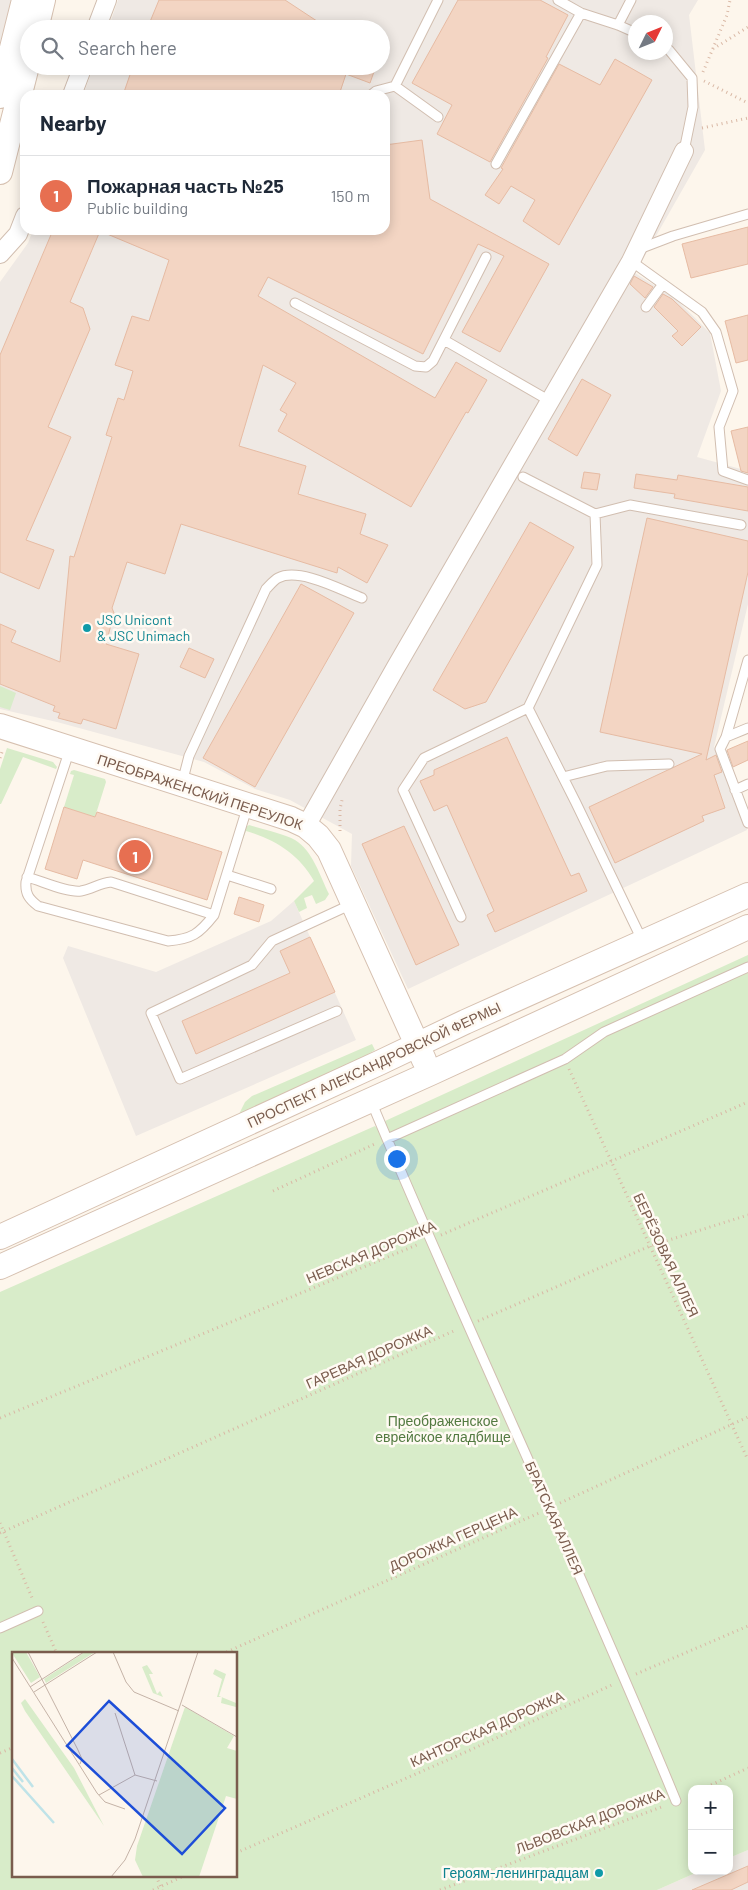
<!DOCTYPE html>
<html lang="en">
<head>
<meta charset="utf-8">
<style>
	:root { --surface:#fff; --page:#f6f6f7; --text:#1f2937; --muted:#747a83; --line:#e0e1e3; --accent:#e76f51 }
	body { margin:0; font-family:Barlow,sans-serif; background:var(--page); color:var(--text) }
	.controls { position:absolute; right:15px; bottom:15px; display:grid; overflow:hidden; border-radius:10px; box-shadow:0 2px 12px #0003 }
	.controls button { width:45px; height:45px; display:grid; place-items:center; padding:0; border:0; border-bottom:1px solid var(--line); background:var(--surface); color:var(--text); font:25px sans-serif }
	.compass { position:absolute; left:628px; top:15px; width:45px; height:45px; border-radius:50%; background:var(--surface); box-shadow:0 2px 12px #0003; rotate:47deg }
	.you { position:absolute; left:396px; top:1158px; width:18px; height:18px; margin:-12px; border:4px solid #fff; border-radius:50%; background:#1a73e8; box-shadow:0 0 0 8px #1a73e833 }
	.badge { display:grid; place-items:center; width:32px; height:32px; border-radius:50%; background:var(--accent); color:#fff; font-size:16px; font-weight:700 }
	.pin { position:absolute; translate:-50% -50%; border:2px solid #fff; box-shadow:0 1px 5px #0006 }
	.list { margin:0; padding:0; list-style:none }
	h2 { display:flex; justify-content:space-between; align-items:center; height:65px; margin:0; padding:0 20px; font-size:21px }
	h2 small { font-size:16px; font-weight:400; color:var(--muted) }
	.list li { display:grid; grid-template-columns:32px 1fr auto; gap:15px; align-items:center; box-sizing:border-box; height:80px; padding:0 20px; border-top:1px solid var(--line) }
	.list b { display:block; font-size:19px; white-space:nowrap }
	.list p { margin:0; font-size:16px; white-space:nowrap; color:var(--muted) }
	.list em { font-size:16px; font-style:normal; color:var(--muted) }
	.icon { flex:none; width:28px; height:28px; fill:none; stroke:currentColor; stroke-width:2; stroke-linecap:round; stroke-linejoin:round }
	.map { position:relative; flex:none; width:748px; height:1890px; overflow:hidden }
	.search { position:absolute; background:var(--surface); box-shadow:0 2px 12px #0003; left:20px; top:20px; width:370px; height:55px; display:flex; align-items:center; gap:12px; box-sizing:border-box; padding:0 18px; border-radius:28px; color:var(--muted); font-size:19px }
	.panel { position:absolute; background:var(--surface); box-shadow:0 2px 12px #0003; left:20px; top:90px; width:370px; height:145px; border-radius:15px }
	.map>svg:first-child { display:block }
	.industrial { fill:#efe9e4; fill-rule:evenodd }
	.green { fill:#d8ecc9; fill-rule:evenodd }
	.building { fill:#f3d5c3; stroke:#e6bba3 }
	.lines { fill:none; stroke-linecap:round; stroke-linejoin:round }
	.lane-casing { stroke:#d1beb0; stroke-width:11 }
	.street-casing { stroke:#d1beb0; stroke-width:20 }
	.secondary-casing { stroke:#d6c0b0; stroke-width:26 }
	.path { stroke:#d9b8a5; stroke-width:3; stroke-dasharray:1 4; stroke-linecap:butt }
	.lane { stroke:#fff; stroke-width:9 }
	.street { stroke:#fff; stroke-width:18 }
	.secondary { stroke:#fff; stroke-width:24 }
	.culture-dot { fill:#0f9aa8; stroke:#fffaf3; stroke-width:2 }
	.labels { text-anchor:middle; stroke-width:5; stroke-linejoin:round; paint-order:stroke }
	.culture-label { font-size:14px; fill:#0d838f; stroke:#fffaf3; text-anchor:start }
	.street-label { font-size:14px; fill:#7a5c4d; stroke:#fffaf3 }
	.park-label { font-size:14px; fill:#537a41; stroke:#fffaf3 }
	.inset-river { fill:none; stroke:#bfe3e8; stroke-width:2.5 }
	.inset-road { fill:none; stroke:#c5b3a7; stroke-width:1 }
	.view { fill:#1d4ed8; fill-opacity:0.15; stroke:#1d4ed8; stroke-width:2.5 }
	.inset-edge { fill:none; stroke:#7a5c4d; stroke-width:2.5 }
</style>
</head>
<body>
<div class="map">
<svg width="748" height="1890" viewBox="0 0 748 1890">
	<rect width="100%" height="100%" fill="#fdf6ec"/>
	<path class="industrial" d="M0,0H15L0,61Z
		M118,0H698L689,15L705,150L635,273L676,299L710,333L721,391L697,457L748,471V604L714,747L747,830L408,989L351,866L352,834L290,800L255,789L204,762L57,722L0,709V282L28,243L33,230H385V95H83L94,66H381V29H108ZM636,22H666V52H636Z
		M294,901L356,1040L136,1136L63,958L68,946L156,972L271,921Z
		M748,1850V1890H657L700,1871H729V1858Z"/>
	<path class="green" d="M0,686L16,693L10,710L0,707Z
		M7,748L53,762L57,767L56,769L23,757L1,804H0V769Z
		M74,770L105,779L106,782L95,817L64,807L74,775L70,774L71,771Z
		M249,825C262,829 285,834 295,840C313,851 320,876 329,894L325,900L316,904L312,895L304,898L307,908L299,912L294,901L314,881C299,854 274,839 246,831L238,852L246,827Z
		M748,955V1850L729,1858V1789H692V1871H700L657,1890H0V1292L375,1126L377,1128L386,1124L385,1121ZM14,1654H236V1876H14Z
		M372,1044L375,1050L362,1058L239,1114L245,1102L252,1096Z"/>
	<path class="building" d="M159,0H285L329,29H147Z
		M458,0H540L568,15L546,57L548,58L490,162L437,134L452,105L412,83Z
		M615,59L652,80L559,245L523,221L535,200L511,186L499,204L485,195L503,169L501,168L559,64L600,85Z
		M133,66H376L370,83L346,74L339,95H123Z
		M422,140L430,199L549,264L500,352L462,332L504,256L478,244L423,354L268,277L258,296L435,398L456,362L487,380L468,413L466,412L411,507L278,431L287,414L280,410L296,383L263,365L239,446L306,466L298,494L366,514L360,534L388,545L367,583L338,567L337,573L181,524L165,574L127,562L112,608L114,613L106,644L139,654L116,729L83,719L81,724L58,718L60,713L53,711L55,706L0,684V624L16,631L11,642L60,662L70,556L74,557L112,437L106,435L118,398L124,400L133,371L115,365L132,316L149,321L169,260L100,231L70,302L83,308L90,329L48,427L71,437L26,540L54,550L39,589L0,572V355L53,230H385V145Z
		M748,227V264L691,278L682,244Z
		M634,276L653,287L645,298L630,284Z
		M663,294L672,299L701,327L682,346L672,336L678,331L654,307Z
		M748,315V360L736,363L725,321Z
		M582,379L611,395L577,456L548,439Z
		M748,427V473L741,471L731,431Z
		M584,472L600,474L597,490L581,488Z
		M636,474L677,480L678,475L748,487V511L674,498L675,494L634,488Z
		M647,518L748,541V572L706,760L716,755L722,772L714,775L725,808L702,816L704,821L615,863L589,807L702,754L600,732Z
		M530,522L574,547L486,702L465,709L433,690Z
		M301,584L354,613L255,787L203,758Z
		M189,648L214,659L205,678L180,667Z
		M507,737L571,876L579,873L587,891L495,932L487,915L494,911L447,805L434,811L420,781L434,775V770Z
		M748,741V760L733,767L727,750Z
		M64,807L95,817L97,812L222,852L207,900L83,860L77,879L45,869Z
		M404,826L459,945L416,965L362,844Z
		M239,897L264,905L259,922L234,914Z
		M310,937L335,992L196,1054L182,1021L290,973L280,951Z
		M748,1866V1882L731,1890H692Z"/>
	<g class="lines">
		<defs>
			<path id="lane" d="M558,0L581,13L618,25L636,33
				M618,25L631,0
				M666,48L669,50L692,78L693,107L684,151
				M395,86L438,117
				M371,95L376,91L395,86L438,0
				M496,164L581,13
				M639,249L673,236L748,214
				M631,261L702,312L716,332L733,391L719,427L723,471L748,480
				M295,303L415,366L426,367L433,361L486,257
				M646,307L663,284
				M444,340L550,401
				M523,477L595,514L597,565L528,708L576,803L643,942
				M595,514L630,505L741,525
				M748,728L726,737L720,749L748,823
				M726,737L748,660
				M70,749L26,882C25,894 29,899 38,906L168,941C192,939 199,934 214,915L248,805
				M563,777L607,766L669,764
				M182,783L189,756L266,589C270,585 274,580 278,578C299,567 341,590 362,598
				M735,790L748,784
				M227,875L271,889
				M27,877C42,881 67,893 81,891C92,889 100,883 111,882L214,915
				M461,917L403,790L424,758L528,708
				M337,1011L180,1079L151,1013L252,965L272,941L352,904
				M371,1101C469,1335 579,1565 676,1801
				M387,1139L565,1059L604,1032L748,967
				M0,1628L38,1611"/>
			<path id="street" d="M96,29L107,0
				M72,95L83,66
				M0,254L18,234L25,216
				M306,826L396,667L631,261L684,151"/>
			<path id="secondary" d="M36,29L43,0
				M0,96L24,0
				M0,172L29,58
				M0,726L291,819L306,826L318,836L329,850L424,1060
				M0,1237L379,1063L465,1022L748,895
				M0,1267L431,1073L748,927"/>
		</defs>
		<use href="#lane" class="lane-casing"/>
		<use href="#street" class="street-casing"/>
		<use href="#secondary" class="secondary-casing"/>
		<path class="path" d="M713,49L748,27
			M703,72L727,15L730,0
			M704,81L748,103
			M702,128L748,118
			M0,758L3,749
			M340,831V809L342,800
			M569,1069L748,1460
			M273,1191L377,1143
			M441,1235L748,1102
			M478,1321L650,1246L748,1215
			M0,1418L419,1244
			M560,1503L748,1417
			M0,1523L33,1600
			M0,1533L456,1330
			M43,1622L57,1654
			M222,1654L539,1513
			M636,1674L748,1626
			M0,1753L14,1747
			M702,1789L748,1768
			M236,1853L468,1751L614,1684
			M156,1876L162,1890
			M153,1890L184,1876
			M440,1890L664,1806"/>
		<use href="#lane" class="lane"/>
		<use href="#street" class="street"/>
		<use href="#secondary" class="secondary"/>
	</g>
	<g class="culture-dot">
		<circle cx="87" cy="628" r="5"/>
		<circle cx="599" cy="1873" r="5"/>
	</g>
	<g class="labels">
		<g class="culture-label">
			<text x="97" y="625">JSC Unicont<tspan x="97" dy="16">&amp; JSC Unimach</tspan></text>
			<text x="589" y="1878" text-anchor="end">Героям-ленинградцам</text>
		</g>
		<g class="street-label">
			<text transform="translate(200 792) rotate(18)" y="5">ПРЕОБРАЖЕНСКИЙ ПЕРЕУЛОК</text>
			<text transform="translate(374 1065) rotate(-25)" y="5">ПРОСПЕКТ АЛЕКСАНДРОВСКОЙ ФЕРМЫ</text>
			<text transform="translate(371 1252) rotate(-23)" y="5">НЕВСКАЯ ДОРОЖКА</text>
			<text transform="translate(666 1255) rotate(65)" y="5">БЕРЁЗОВАЯ АЛЛЕЯ</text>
			<text transform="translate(369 1357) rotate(-24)" y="5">ГАРЕВАЯ ДОРОЖКА</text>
			<text transform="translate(554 1518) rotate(66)" y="5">БРАТСКАЯ АЛЛЕЯ</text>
			<text transform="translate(453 1539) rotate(-24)" y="5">ДОРОЖКА ГЕРЦЕНА</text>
			<text transform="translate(487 1729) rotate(-24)" y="5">КАНТОРСКАЯ ДОРОЖКА</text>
			<text transform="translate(590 1821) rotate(-21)" y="5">ЛЬВОВСКАЯ ДОРОЖКА</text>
		</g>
		<g class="park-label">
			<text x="443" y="1426">Преображенское<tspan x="443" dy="16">еврейское кладбище</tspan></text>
		</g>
	</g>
	<g transform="translate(12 1652)">
		<rect width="225" height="225" fill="#fdf6ec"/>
		<path d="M14,0L28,25L19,31L0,1ZM73,0H83L34,31L32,27ZM135,13L141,22H137L145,42L148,39L151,45L141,41L130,15ZM203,17L214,22L207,44L224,51V55L209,51L210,45H205L210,27L201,22ZM13,47L62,116L92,174L13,59L9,51ZM173,55L222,84L215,96L225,99V147L214,144L187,225H131L123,208L125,194Z" fill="#d8ecc9"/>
		<path class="inset-river" d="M0,107L21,135M0,116L11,130M0,124L42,171"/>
		<path class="inset-road" d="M16,0L66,98L70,107L68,112M101,0L114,30L122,40L167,59M0,6L85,141L93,150L113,157M18,35L72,0M22,40L85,0M170,53L225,85M103,61L123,123M87,143L123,123L145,129M99,225L113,208L123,187L186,0"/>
		<path class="view" d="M97,49L213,156L170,202L55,94Z"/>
		<rect width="225" height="225" class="inset-edge"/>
	</g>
</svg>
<div class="controls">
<button>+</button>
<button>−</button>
</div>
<svg class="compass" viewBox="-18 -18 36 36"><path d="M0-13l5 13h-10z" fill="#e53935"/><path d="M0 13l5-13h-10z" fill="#747a83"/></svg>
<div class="you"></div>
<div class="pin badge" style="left:135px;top:856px">1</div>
<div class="search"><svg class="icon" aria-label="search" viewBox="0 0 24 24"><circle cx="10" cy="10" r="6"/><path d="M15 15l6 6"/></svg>Search here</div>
<section class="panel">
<h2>Nearby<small></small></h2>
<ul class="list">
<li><span class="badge">1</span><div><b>Пожарная часть №25</b><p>Public building</p></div><em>150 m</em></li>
</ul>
</section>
</div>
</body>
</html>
